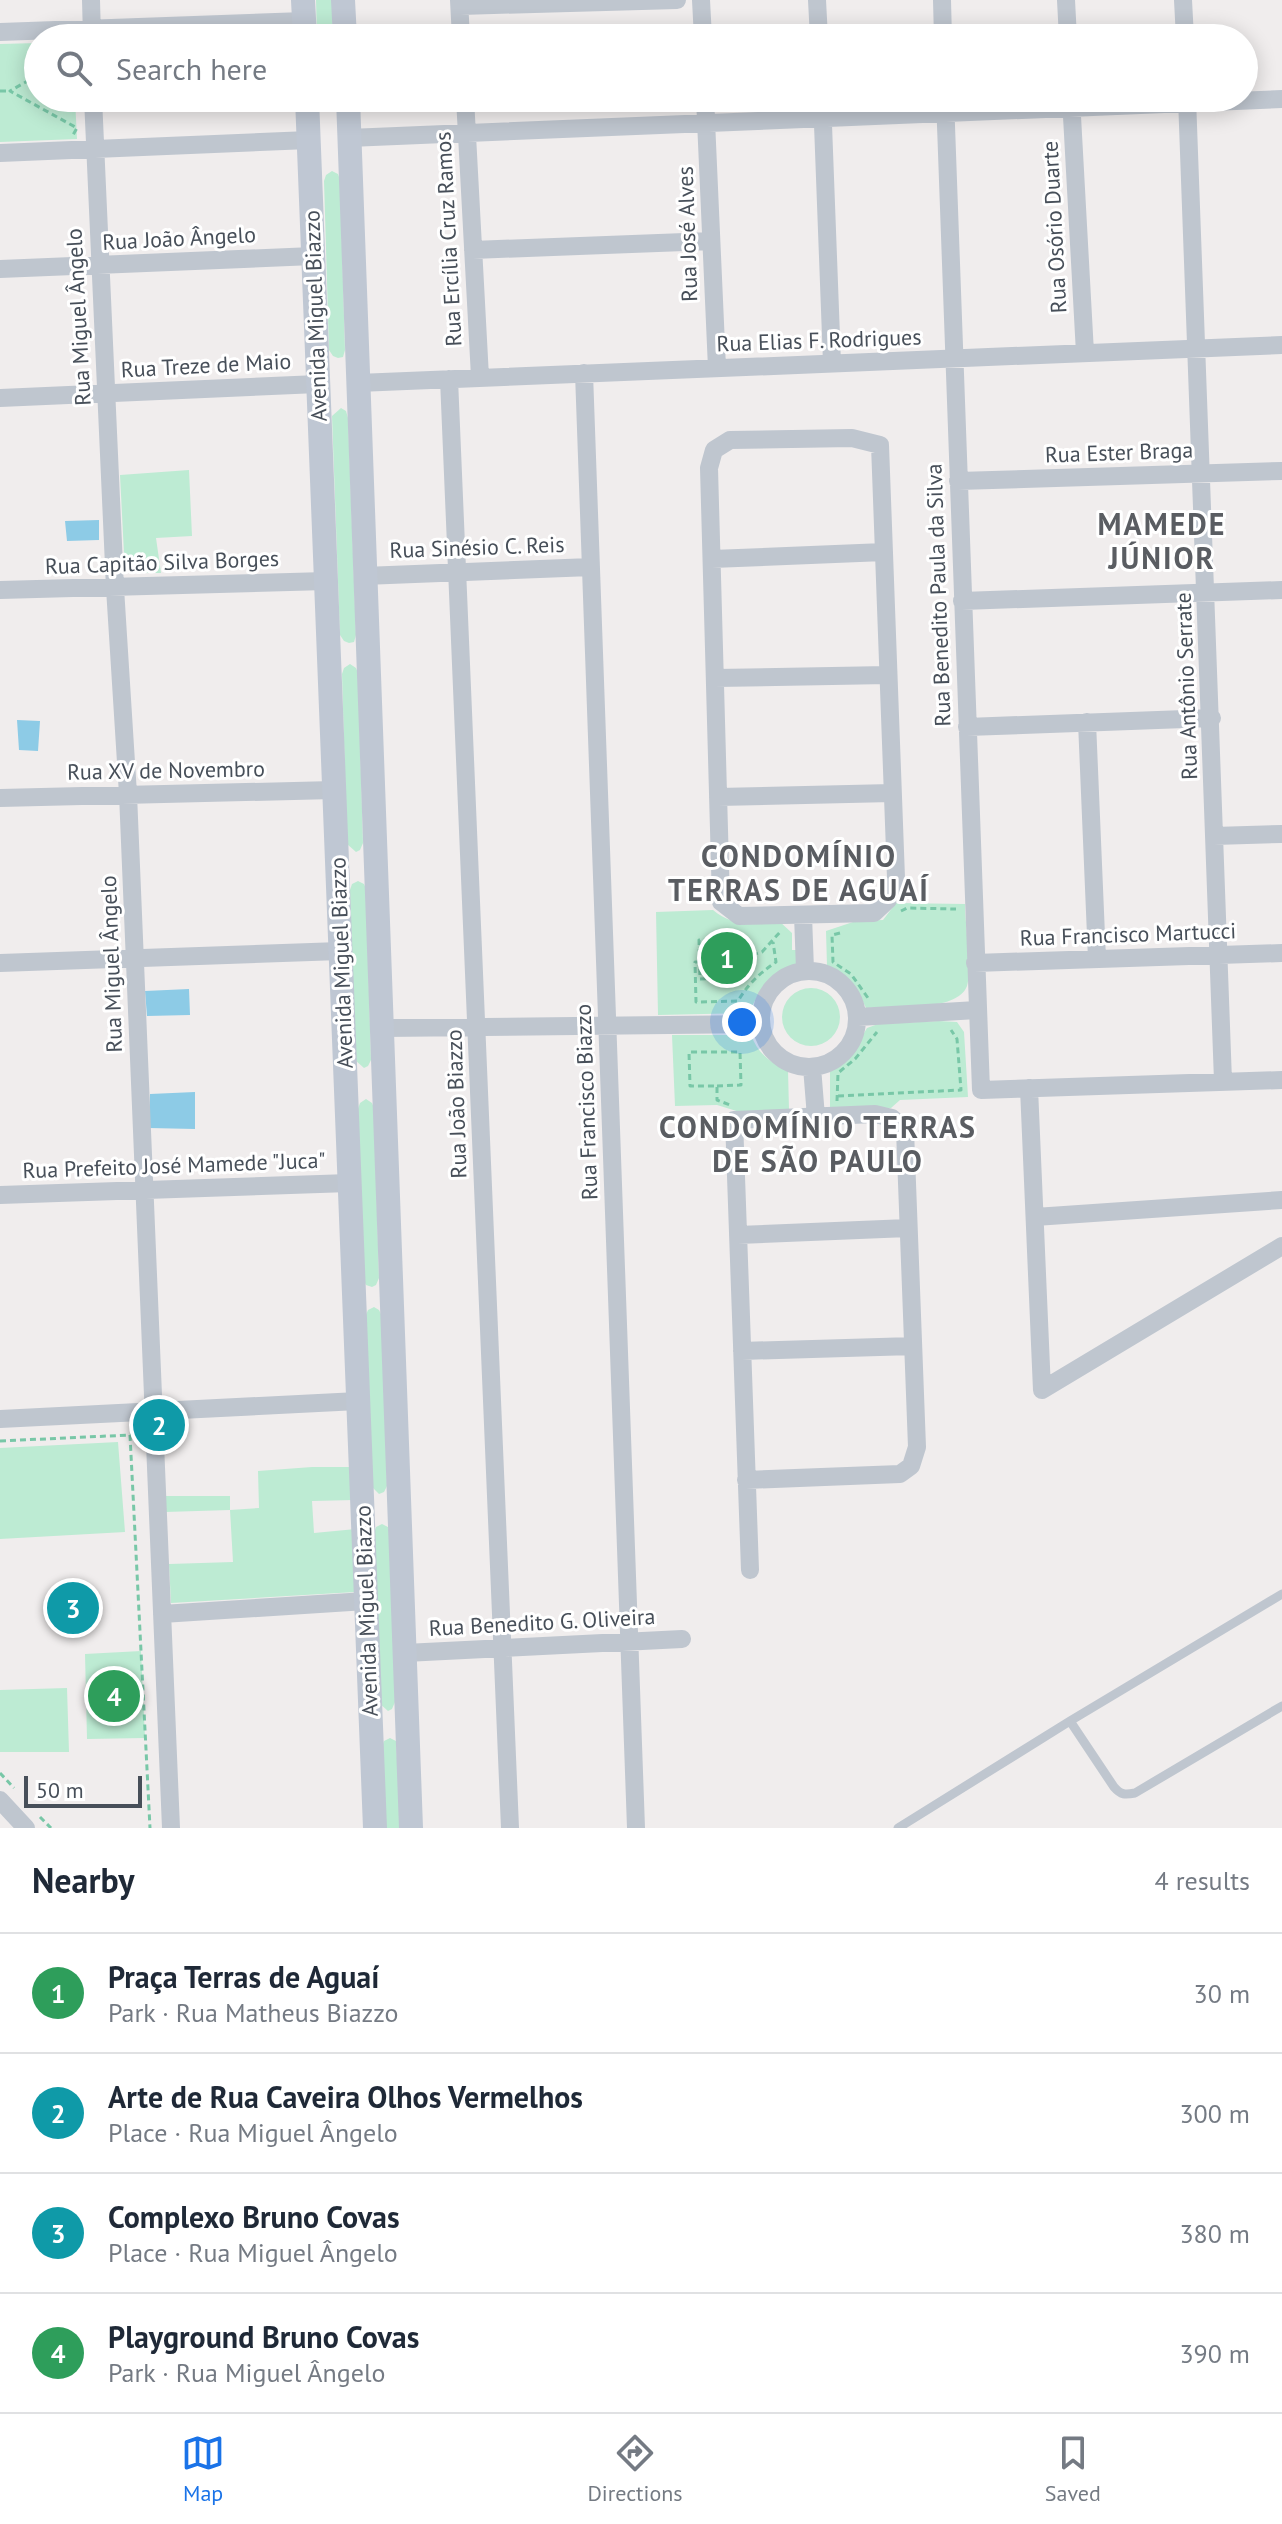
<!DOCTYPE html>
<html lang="en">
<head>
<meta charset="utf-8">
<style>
	:root { --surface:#fff; --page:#f6f6f7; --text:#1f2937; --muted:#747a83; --line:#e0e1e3; --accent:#1a73e8 }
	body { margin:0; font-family:"PT Sans",sans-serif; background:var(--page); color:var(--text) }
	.scale { position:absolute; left:24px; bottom:20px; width:118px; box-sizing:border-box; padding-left:8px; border:4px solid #474f59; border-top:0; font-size:22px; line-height:28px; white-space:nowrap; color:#474f59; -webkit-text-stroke:6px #fff; paint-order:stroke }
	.you { position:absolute; left:742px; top:1022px; width:28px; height:28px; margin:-20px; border:6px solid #fff; border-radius:50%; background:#1a73e8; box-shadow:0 0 0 12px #1a73e833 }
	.badge { display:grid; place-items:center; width:52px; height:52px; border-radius:50%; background:var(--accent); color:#fff; font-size:26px; font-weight:700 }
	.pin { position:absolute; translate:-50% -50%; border:4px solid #fff; box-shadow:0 2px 8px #0006 }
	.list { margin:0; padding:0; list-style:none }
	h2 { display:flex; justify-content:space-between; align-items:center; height:104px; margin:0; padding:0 32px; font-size:34px }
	h2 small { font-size:26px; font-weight:400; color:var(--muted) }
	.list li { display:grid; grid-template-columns:52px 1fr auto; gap:24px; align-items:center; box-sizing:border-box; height:120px; padding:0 32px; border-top:2px solid var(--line) }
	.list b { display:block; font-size:30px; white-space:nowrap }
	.list p { margin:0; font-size:26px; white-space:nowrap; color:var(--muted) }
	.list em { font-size:26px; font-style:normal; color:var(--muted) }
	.icon { flex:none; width:44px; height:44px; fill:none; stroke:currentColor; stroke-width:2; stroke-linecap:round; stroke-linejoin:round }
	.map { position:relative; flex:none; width:1282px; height:1828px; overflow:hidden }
	.search { position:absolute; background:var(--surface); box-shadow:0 4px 20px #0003; left:24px; right:24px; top:24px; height:88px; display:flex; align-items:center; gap:20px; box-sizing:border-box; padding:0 28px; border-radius:44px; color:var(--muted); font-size:30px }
	.sheet { height:584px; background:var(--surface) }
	nav { display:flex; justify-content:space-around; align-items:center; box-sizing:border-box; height:112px; border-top:2px solid var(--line); background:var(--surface); font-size:22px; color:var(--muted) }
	nav a { display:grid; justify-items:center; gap:4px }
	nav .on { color:var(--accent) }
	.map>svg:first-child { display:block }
	.green { fill:#bdebd3 }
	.water { fill:#8dcbe6 }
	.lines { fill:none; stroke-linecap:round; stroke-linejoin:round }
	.path { stroke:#78c7a7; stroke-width:3; stroke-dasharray:6 4; stroke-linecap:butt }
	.lane { stroke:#bfc6cf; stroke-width:9 }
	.street { stroke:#bfc6cf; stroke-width:18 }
	.secondary { stroke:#bfc7d3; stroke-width:24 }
	.labels { text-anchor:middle; stroke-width:6; stroke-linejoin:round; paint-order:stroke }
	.street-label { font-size:22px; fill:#474f59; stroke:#fff }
	.district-label { font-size:30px; font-weight:bold; letter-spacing:2px; fill:#5a5d62; stroke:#fff }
</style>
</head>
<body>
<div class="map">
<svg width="1282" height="1828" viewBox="0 0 1282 1828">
	<rect width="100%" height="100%" fill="#f0eded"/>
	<path class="green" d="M316,0H332L333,38H317Z
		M38,43V98H75L77,139L0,142V44Z
		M332,171L338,174L340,180L345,350L343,357L338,358L333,356L329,350L324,181L326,175Z
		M341,408L346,411L348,418L356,635L354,642L349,643L344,641L340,635L332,416Z
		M189,470L192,536L156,538L161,573H125L120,475Z
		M350,664L356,668L358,673L363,843L360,850L356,852L347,844L342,674L344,668Z
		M358,881L364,884L366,889L371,1060L368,1066L364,1068L355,1060L350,890L352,884Z
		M896,903L965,904C965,922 972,971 967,986C958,1012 890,1007 866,1008C857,987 848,976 827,966L826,931L856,921L883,920Z
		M713,910C734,928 753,922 779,921L792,933V950H798V966C770,969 760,989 749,1013L658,1015L656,912Z
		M782 1017a29 29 0 1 1 58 0a29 29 0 1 1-58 0Z
		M939,1021L957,1022L964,1032L968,1097L900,1100L891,1108L830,1107V1072L858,1043L867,1028L878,1024Z
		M672,1035H751C758,1054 771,1063 788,1070L789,1110L743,1113L717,1105L675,1106Z
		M366,1099L372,1103L374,1108L379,1278L376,1285L372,1287L366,1285L363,1279L358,1109L360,1103Z
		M374,1307L379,1310L382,1316L387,1486L384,1492L379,1494L371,1486L365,1317L368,1310Z
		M118,1442L125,1532L0,1539V1448Z
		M312,1467H352L354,1500L312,1501L314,1533L356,1529L355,1592L171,1603L169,1564L233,1562L230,1510L165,1512L164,1496H230V1510L259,1508L258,1471Z
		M382,1524L388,1527L390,1532L395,1702L392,1709L388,1711L379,1703L374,1533L376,1527Z
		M141,1651L145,1738L87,1739L85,1654Z
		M67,1688L69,1752H0V1690Z
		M390,1738L396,1741L401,1828H385L382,1747L384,1741Z"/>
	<path class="water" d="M99,520V540L67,541L65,521Z
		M17,720L40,721L38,751L19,750Z
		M189,989L190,1015L147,1016L145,991Z
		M195,1092V1129L149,1128L150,1094Z"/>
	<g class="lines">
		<path class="path" d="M38,75L10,91L77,128L73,135
			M0,91H10
			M901,911L907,908L956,909
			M840,933L832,935L833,962L851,974L868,998
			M729,961V978L700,979L699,940L728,939L729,961L762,952L780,932
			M700,962H695L696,1002L738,1001C748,984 760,973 776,962L773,942
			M717,1086L741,1085L740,1052H689L690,1086H717V1100L730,1105
			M838,1096L961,1090L957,1039L951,1030
			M837,1101L838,1073L855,1059L877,1032
			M0,1441L130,1435L150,1828
			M0,1773L14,1788
			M40,1817L51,1828"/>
		<path class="lane" d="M1070,1721L1114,1787C1121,1795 1125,1795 1135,1793L1282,1706
			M898,1828L1070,1721L1282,1594"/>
		<path class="street" d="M91,0L92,37
			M459,0L461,38
			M701,0L703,38
			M817,0L819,38
			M942,0L943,38
			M1066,0L1068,38
			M1183,0L1185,38
			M460,6L677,0
			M0,32L304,21
			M93,98L115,588L128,794L171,1828
			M465,98L480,377
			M705,98L717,368
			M822,98L832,363
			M945,98L981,1090L1282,1080
			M1071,98L1085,353
			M1187,98L1223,1081
			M349,138L1282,99
			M0,153L309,140
			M473,250L711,241
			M0,269L313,256
			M584,373L636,1828
			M449,379L510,1828
			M358,383L1282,345
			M0,398L318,384
			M852,438L880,445L896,878L888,900L874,913L739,916L721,902L709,468L714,450L730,440Z
			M958,481L1282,471
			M712,559L884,552
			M364,576L591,567
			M0,590L326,581
			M962,601L1282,590
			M715,678L888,675
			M1087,722L1097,959
			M967,727L1212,718
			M718,797L892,793
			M0,798L334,790
			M1214,836L1282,834
			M803,915L805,970
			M0,963L340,951
			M975,963L1282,953
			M761 1019a48 48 0 1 1 96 0a48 48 0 1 1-96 0Z
			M858,1017L977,1010
			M382,1028L760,1024
			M812,1067L816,1117
			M1029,1088L1042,1390L1282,1246
			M0,1195L349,1183
			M1035,1217L1282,1200
			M738,1235L908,1228
			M742,1351L913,1346
			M0,1419L358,1401
			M746,1480L900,1474L911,1466L917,1447L905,1130L892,1118L875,1114L734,1120C739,1270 744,1420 750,1570
			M162,1614L366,1601
			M405,1653L682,1639
			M0,1800L26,1828"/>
		<path class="secondary" d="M303,0L305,38
			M343,0L345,38
			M307,98L375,1828
			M348,98L411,1828"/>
	</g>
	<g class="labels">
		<g class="street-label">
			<text transform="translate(1054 227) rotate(-93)" y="8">Rua Osório Duarte</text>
			<text transform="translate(687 234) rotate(-92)" y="8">Rua José Alves</text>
			<text transform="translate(179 238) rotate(-3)" y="8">Rua João Ângelo</text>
			<text transform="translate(448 239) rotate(-93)" y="8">Rua Ercília Cruz Ramos</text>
			<text transform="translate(315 316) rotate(-92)" y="8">Avenida Miguel Biazzo</text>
			<text transform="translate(78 317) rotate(-93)" y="8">Rua Miguel Ângelo</text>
			<text transform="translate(819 340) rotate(-2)" y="8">Rua Elias F. Rodrigues</text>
			<text transform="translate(206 365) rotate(-3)" y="8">Rua Treze de Maio</text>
			<text transform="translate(1119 452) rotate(-2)" y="8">Rua Ester Braga</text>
			<text transform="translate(477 547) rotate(-2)" y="8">Rua Sinésio C. Reis</text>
			<text transform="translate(162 562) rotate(-2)" y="8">Rua Capitão Silva Borges</text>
			<text transform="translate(938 595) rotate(-92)" y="8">Rua Benedito Paula da Silva</text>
			<text transform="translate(1186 686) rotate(-92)" y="8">Rua Antônio Serrate</text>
			<text transform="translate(166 770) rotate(-1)" y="8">Rua XV de Novembro</text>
			<text transform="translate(1128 934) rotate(-2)" y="8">Rua Francisco Martucci</text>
			<text transform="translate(341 963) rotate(-92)" y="8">Avenida Miguel Biazzo</text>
			<text transform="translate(111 964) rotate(-92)" y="8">Rua Miguel Ângelo</text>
			<text transform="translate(586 1102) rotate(-92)" y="8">Rua Francisco Biazzo</text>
			<text transform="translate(456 1104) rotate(-92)" y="8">Rua João Biazzo</text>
			<text transform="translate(174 1165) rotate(-2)" y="8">Rua Prefeito José Mamede "Juca"</text>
			<text transform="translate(366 1611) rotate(-92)" y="8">Avenida Miguel Biazzo</text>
			<text transform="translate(542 1622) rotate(-3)" y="8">Rua Benedito G. Oliveira</text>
		</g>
		<g class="district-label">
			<text x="1162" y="535">MAMEDE<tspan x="1162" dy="34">JÚNIOR</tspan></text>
			<text x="799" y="867">CONDOMÍNIO<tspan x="799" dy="34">TERRAS DE AGUAÍ</tspan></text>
			<text x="818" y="1138">CONDOMÍNIO TERRAS<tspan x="818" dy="34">DE SÃO PAULO</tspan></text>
		</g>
	</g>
</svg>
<div class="scale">50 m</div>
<div class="you"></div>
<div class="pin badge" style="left:727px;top:958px;background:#2e9e5b">1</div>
<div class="pin badge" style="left:159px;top:1425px;background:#0f9aa8">2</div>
<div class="pin badge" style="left:73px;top:1608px;background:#0f9aa8">3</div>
<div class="pin badge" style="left:114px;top:1696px;background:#2e9e5b">4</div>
<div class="search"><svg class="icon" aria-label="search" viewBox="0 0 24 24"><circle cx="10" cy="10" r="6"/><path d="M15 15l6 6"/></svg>Search here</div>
</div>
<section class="sheet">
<h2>Nearby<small>4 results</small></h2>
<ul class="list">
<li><span class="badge" style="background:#2e9e5b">1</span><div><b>Praça Terras de Aguaí</b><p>Park · Rua Matheus Biazzo</p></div><em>30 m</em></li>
<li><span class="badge" style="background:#0f9aa8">2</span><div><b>Arte de Rua Caveira Olhos Vermelhos</b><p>Place · Rua Miguel Ângelo</p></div><em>300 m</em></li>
<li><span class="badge" style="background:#0f9aa8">3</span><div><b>Complexo Bruno Covas</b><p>Place · Rua Miguel Ângelo</p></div><em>380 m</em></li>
<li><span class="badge" style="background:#2e9e5b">4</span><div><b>Playground Bruno Covas</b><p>Park · Rua Miguel Ângelo</p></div><em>390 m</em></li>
</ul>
</section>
<nav>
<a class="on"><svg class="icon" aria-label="map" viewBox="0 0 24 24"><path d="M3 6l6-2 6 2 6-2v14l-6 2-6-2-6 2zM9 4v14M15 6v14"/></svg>Map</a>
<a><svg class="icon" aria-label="directions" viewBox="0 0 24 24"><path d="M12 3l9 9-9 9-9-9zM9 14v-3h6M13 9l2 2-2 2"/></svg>Directions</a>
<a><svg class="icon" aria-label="saved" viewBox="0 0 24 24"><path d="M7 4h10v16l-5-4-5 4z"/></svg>Saved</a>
</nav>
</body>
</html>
